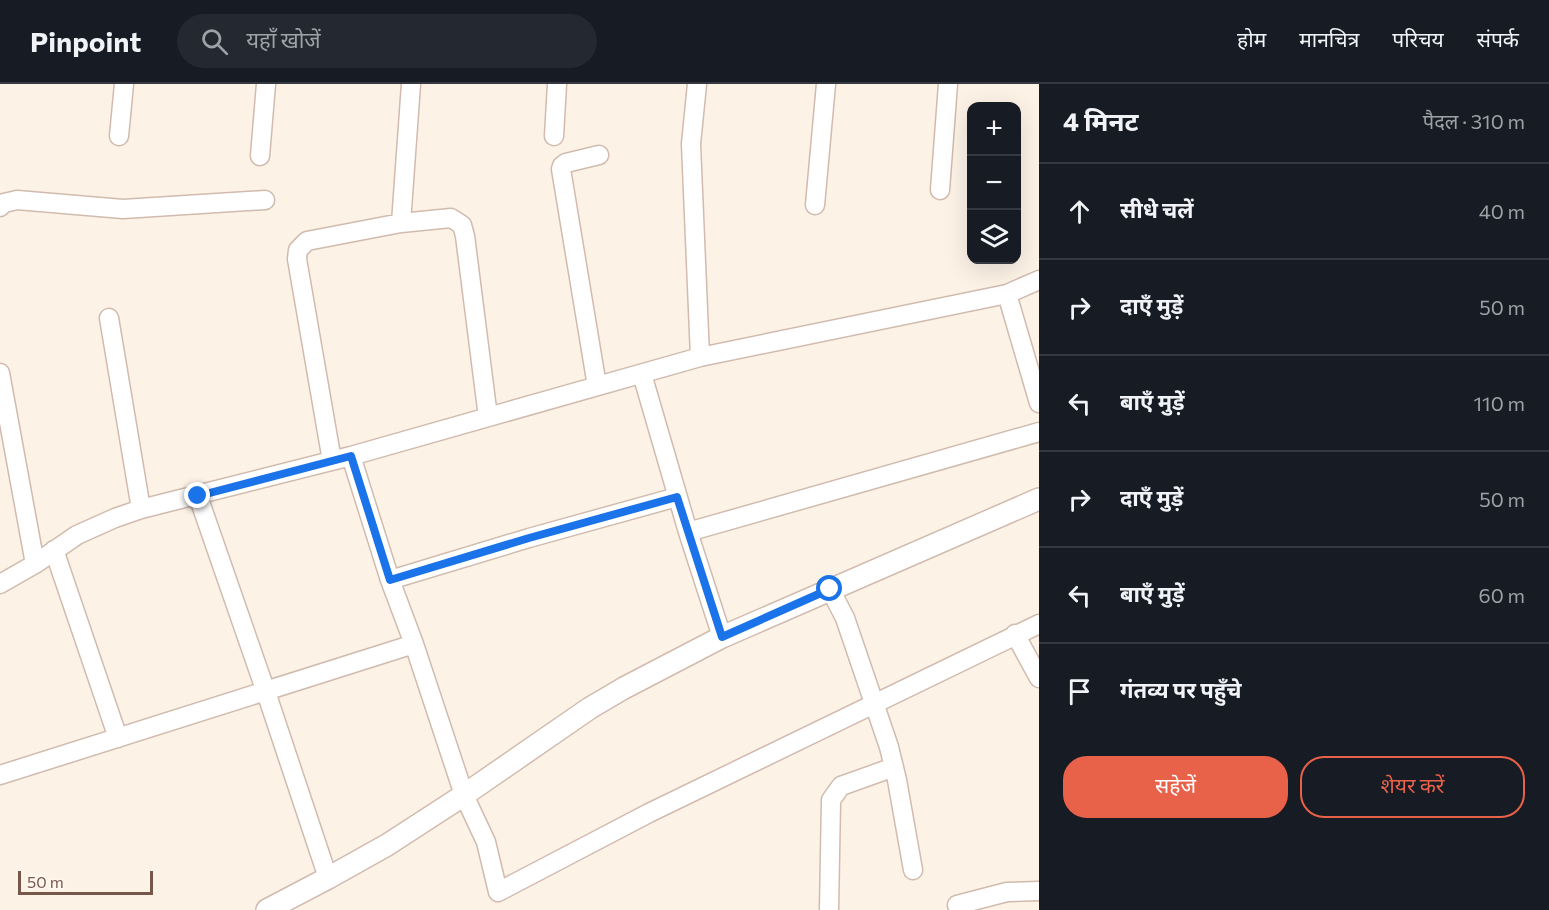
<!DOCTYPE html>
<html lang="hi">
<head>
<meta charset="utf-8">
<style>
	:root { --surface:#171b24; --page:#242831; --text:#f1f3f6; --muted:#9ea1a6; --line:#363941; --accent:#e86149 }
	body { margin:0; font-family:Commissioner,"Noto Sans Devanagari",sans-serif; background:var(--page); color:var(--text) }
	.controls { position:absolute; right:18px; top:18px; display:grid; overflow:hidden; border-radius:12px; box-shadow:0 6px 24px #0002 }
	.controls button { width:54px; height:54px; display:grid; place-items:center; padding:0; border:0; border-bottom:2px solid var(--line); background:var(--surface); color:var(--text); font:30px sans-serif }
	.scale { position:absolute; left:18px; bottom:15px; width:135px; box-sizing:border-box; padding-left:6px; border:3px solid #77574a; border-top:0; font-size:16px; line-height:21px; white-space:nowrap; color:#77574a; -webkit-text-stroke:4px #fff7ed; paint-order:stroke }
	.stop { position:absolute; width:18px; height:18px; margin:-14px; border:4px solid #1a73e8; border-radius:50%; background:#fff }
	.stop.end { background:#1a73e8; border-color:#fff; box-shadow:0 2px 6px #0008 }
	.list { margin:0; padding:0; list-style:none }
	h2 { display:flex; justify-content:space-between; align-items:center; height:78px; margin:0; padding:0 24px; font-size:26px }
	h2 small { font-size:20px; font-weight:400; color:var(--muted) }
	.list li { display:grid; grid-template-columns:39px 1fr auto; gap:18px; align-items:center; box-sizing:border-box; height:96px; padding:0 24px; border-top:2px solid var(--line) }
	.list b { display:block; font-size:22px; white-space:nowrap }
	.list em { font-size:20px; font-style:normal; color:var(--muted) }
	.actions { display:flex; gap:12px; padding:18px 24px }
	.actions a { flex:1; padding:14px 0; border:2px solid var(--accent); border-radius:24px; text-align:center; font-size:21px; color:var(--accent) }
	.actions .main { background:var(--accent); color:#fff }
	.icon { flex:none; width:33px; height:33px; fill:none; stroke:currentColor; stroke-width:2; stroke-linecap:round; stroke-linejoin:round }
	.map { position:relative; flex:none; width:1039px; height:826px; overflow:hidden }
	header { display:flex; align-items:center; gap:36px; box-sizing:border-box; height:84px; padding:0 30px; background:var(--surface); border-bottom:2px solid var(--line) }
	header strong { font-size:28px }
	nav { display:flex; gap:33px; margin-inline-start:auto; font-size:21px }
	.search { width:420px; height:54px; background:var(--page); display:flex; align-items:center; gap:15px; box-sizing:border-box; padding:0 21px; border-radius:33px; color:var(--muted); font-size:22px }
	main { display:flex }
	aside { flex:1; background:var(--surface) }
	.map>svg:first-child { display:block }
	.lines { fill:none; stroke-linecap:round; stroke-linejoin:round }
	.minor-casing { stroke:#d1bbae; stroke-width:21 }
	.tertiary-casing { stroke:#d1bbae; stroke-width:24 }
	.minor { stroke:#fff; stroke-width:18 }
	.tertiary { stroke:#fff; stroke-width:21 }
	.route { stroke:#1a73e8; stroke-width:8 }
</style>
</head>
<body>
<header>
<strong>Pinpoint</strong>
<div class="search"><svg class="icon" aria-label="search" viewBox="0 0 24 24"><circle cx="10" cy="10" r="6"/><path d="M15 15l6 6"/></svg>यहाँ खोजें</div>
<nav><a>होम</a><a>मानचित्र</a><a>परिचय</a><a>संपर्क</a></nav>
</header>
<main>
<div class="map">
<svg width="1039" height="826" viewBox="0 0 1039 826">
	<rect width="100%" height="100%" fill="#fdf2e6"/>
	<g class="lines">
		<defs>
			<path id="minor" d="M697,0L691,60L700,273
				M119,52L124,0
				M554,52L557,0
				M260,72L266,0
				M940,106L948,0
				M815,121L826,0
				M0,123L4,119L17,116L123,125L265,116
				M401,139L411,0
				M1007,210L1039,319
				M109,234L141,425
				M0,289L35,480
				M642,290L688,448L722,553
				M597,302L561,85L562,82L566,79L599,71
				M351,372L390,496L414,560L464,711L486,758L498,808L649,729L1039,540
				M332,377L297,175L298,166L307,157L401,139L451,134L462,141L465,152L488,333
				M198,412L266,608L328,794
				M688,448L1039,348
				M54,466L118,654
				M390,496L529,454L677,413
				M0,500L35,480L77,451L115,434L141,425L351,372L700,273L1007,210L1039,196
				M830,505L845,534L889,663L897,696L913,786
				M1015,550L1039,594
				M0,691L414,560
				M957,821L1007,808L1039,807
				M829,826L831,716L841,702L894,683"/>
			<path id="tertiary" d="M267,826L328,794L387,761L464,711L590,624L624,604L722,553L1039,415"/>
		</defs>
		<use href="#minor" class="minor-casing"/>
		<use href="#tertiary" class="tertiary-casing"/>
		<use href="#minor" class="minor"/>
		<use href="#tertiary" class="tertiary"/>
	</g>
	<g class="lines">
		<path class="route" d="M198,412L351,372L390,496L529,454L677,413L722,553L830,505"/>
	</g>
</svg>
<div class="controls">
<button>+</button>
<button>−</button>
<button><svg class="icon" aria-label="layers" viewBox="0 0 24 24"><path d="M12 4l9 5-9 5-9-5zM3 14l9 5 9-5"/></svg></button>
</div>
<div class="scale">50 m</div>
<div class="stop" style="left:830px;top:505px"></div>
<div class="stop end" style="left:198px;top:412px"></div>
</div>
<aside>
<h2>4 मिनट<small>पैदल · 310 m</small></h2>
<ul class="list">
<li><svg class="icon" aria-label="ahead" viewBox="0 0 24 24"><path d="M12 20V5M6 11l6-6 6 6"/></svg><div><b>सीधे चलें</b></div><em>40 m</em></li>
<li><svg class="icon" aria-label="right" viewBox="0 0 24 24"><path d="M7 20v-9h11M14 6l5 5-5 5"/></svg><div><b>दाएँ मुड़ें</b></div><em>50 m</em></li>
<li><svg class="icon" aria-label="left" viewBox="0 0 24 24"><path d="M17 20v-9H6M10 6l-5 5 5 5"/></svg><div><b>बाएँ मुड़ें</b></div><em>110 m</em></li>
<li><svg class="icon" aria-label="right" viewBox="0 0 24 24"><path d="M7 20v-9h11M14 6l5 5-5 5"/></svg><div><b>दाएँ मुड़ें</b></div><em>50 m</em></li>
<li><svg class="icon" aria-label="left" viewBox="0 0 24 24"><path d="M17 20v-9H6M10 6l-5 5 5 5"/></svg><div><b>बाएँ मुड़ें</b></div><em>60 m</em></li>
<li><svg class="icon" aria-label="arrive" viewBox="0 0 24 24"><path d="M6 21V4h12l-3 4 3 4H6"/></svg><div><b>गंतव्य पर पहुँचे</b></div></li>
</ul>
<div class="actions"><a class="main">सहेजें</a><a>शेयर करें</a></div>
</aside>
</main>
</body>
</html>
